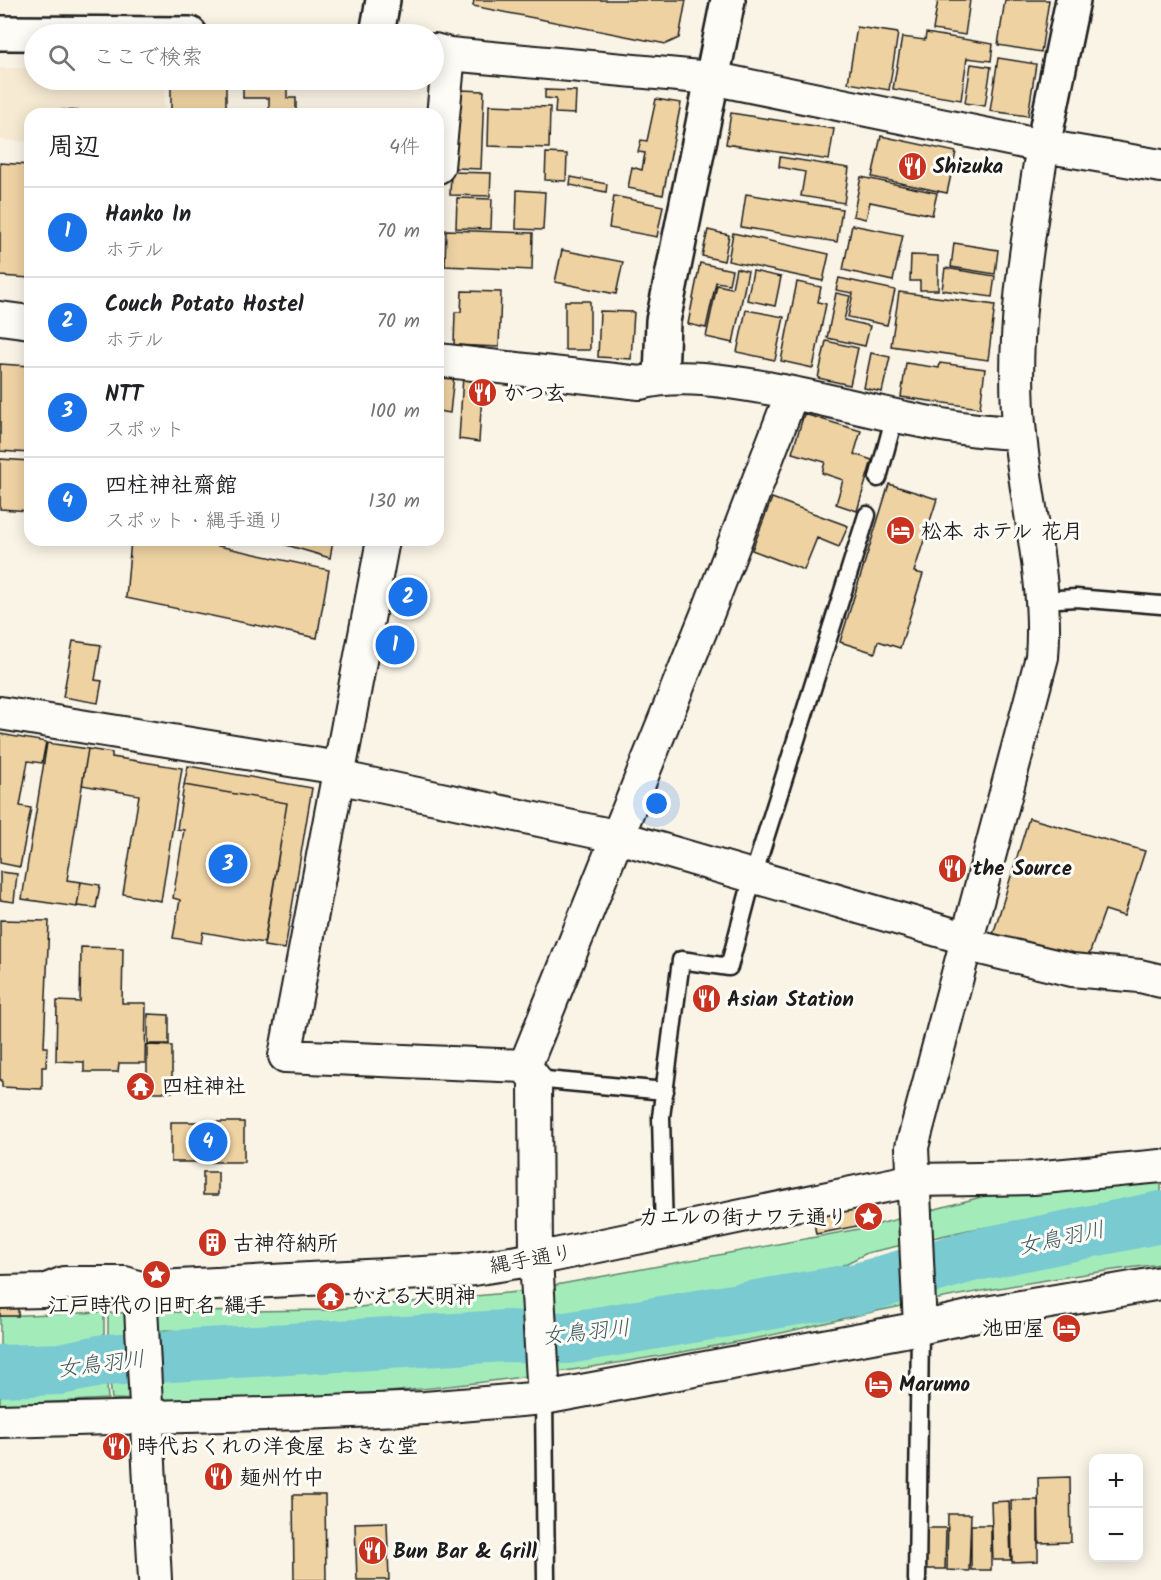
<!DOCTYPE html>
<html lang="ja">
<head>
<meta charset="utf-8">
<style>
	:root { --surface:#fff; --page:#f2f2f2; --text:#202124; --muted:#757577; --line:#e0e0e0; --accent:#1a73e8 }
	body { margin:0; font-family:Kalam,"Klee One",sans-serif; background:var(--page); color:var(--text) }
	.controls { position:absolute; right:18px; bottom:18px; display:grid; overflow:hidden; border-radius:12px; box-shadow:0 3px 15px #0003 }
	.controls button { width:54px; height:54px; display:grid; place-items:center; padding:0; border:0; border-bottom:2px solid var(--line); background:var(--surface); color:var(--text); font:30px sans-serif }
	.you { position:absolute; left:657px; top:804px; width:21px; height:21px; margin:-15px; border:4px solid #fff; border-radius:50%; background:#1a73e8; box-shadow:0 0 0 9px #1a73e833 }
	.badge { display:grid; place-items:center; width:39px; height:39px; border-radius:50%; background:var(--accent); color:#fff; font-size:20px; font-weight:700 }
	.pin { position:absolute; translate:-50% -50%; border:3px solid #fff; box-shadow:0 2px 6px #0006 }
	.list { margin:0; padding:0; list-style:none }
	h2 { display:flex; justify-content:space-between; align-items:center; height:78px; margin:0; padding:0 24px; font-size:26px }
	h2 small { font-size:20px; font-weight:400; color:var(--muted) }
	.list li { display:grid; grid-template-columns:39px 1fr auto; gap:18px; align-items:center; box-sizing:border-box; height:90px; padding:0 24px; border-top:2px solid var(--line) }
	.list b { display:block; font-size:22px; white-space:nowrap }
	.list p { margin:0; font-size:20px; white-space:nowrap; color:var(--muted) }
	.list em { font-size:20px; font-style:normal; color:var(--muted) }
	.icon { flex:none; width:33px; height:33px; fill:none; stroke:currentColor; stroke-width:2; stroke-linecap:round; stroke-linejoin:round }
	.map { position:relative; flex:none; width:1161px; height:1580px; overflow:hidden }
	.search { position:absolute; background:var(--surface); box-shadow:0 3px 15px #0003; left:24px; top:24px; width:420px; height:66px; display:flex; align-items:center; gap:15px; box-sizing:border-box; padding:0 21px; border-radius:33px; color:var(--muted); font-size:22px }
	.panel { position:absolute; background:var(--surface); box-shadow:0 3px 15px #0003; left:24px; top:108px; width:420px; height:438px; border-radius:18px }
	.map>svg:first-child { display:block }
	.built { fill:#f6ead2 }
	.green { fill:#a3ecba; stroke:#60846b; stroke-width:1.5 }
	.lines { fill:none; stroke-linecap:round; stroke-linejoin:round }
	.river { stroke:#79cad1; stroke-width:52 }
	.building { fill:#eed2a2; stroke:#1c1c1c; stroke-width:1.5 }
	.lane-casing { stroke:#1c1c1c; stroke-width:21 }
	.street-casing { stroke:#1c1c1c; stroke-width:36 }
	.secondary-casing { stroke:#1c1c1c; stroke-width:38 }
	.lane { stroke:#fdfcf7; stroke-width:16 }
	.street { stroke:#fdfcf7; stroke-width:32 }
	.secondary { stroke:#fdfcf7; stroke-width:33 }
	.labels { text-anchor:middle; stroke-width:6; stroke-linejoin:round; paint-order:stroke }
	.poi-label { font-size:21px; font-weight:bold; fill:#1c1c1c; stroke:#fdfcf7; text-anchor:start }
	.street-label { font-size:21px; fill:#1c1c1c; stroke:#fdfcf7 }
	.water-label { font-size:22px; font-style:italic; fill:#3d595b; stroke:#fdfcf7 }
</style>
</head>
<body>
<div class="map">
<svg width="1161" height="1580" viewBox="0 0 1161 1580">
	<rect width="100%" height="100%" fill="#faf4e6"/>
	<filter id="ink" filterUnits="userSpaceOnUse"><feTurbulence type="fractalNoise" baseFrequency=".0167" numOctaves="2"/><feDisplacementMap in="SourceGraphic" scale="12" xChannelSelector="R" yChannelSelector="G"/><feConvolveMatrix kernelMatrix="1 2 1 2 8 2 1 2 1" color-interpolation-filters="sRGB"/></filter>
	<g filter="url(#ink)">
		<path class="built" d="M0,68H34V80H166L163,114H30V142L0,140Z"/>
		<path class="green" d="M1161,1176V1201L968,1230L867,1253L815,1279L724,1303L554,1320L518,1316L265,1336L166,1330L108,1337V1313L327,1310L518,1292L864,1228L996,1193Z
			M1161,1227V1264C1066,1275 971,1292 877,1311C834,1320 791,1332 747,1340C538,1380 326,1408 112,1399L109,1374L159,1364L505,1341L563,1344L874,1293L970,1263Z
			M104,1312V1339L79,1347L9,1348L0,1351V1316Z
			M106,1374L108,1399L0,1405V1389Z"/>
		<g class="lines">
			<path class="river" d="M0,1371L60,1369L105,1360L505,1336L567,1338L857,1289L971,1256L1161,1217"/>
		</g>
		<path class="building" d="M474,0H686L679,38L666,44L473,6Z
			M938,0H970L965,35L933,30Z
			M1005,0H1049L1041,52L998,45Z
			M857,27L898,33L889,90L848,83Z
			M926,33L993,44L991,61L967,58L961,100L893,89L902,37L925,40Z
			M998,58L1036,64L1028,116L990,111Z
			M971,64L991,67L985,106L965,103Z
			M171,80H226V114H171Z
			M243,80H287V98H296V114H269V98H243Z
			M461,90L484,91L481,169L455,168L457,106L461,107Z
			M545,90L576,91L575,114L555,113L556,99L545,98Z
			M656,99L681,103L663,195L628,188L632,167L642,170L645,153L638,152L641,140L647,141Z
			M489,105L550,107L549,148L488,146Z
			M62,110L143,114H62Z
			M731,113L834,129L829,160L726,144Z
			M881,136L956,152L947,193L872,177Z
			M546,153L567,154L566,181L545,180Z
			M780,157L849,168L844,203L801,196L805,172L779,167Z
			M0,163L30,165V278L0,276Z
			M451,172L491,173L490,196L450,195Z
			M571,177L607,184L606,192L570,185Z
			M861,177L937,193L932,215L870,202L866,219L853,216Z
			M517,190L545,192L543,230L516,229Z
			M746,194L842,209L837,242L741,227Z
			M614,196L663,206L657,237L609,228Z
			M457,198L492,199L491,229L456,228Z
			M852,225L903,235L893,281L843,270Z
			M446,230L533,233L532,270L445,266Z
			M708,230L729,235L724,261L702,256Z
			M733,233L829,254L823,281L728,261Z
			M954,243L998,250L995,274L951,267Z
			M562,250L623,262L616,294L555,282Z
			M911,255L938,256V290H920V281H910Z
			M700,263L732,270L729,284L716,282L706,328L688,324Z
			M736,268L748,271L733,343L706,337L717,285L732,288Z
			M945,268L995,276L992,297L942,290Z
			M753,271L781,277L775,306L747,300Z
			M839,278L895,290L887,325L848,317L853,293L836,290Z
			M797,282L821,287L818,302L826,304L813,368L781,361Z
			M462,291L501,292L499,347L454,345L455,312H461Z
			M899,292L995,305L988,360L891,346Z
			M836,293L850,296L844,320L870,326L865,346L827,338Z
			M565,301H590V350H565Z
			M746,310L784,317L775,360L737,352Z
			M600,311L634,312L631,359L598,357Z
			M826,341L858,348L850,385L818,378Z
			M871,353L890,357L882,392L864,388Z
			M906,363L939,368L940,363L985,369L980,408L901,397Z
			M0,364L30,366V453L0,451Z
			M438,373L454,375L450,413L438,411Z
			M463,376L483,377L479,442L459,439Z
			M804,414L861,431L854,454L872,460L857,511L836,504L843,480L822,473L825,462L792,453Z
			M0,459L30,461V511L0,509Z
			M889,484L937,499L914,572L923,574L900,648L878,641L875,653L840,642Z
			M772,498L848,526L839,547L817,538L804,570L752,550Z
			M131,540H191L329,570L317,638L126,598Z
			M270,540H333L330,558Z
			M73,641L101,645L95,680L102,681L98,703L63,697Z
			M0,734L46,742L42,763L28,761L20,806L31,808L20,867L0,863Z
			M47,743L88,749L67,880L81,882L77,907L22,899Z
			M88,749L112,753V757L182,768L161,901L123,894L139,795L82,785Z
			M188,766L312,788L285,949L264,946L287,803L184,785Z
			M184,785L287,803L264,943L203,932L201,943L173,938L180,900L173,898L184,830L177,829Z
			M1029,818L1145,851L1124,916L1105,910L1085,966L991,941Z
			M0,872L17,874L14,902L0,900Z
			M81,882L100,885L96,908L77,906Z
			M0,920L49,921L44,1047H47L46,1067H42V1089L2,1087V1080H0Z
			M81,947L123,948L122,1003H146L145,1063H119L118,1072H84V1062L56,1061L57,1001L80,1002Z
			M148,1014L169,1015V1044H148Z
			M147,1045L172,1046V1092H147Z
			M171,1122H244V1162H171Z
			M203,1172H218V1195H203Z
			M859,1208L862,1225L816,1234L813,1217Z
			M207,1237H217V1248H207Z
			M0,1302H18V1316H0Z
			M1070,1477L1071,1542L1039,1543L1038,1478Z
			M293,1495H325L326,1580H294Z
			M1011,1500H1038V1561L1012,1562Z
			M1009,1501L1011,1560H993L991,1502Z
			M948,1514H971L969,1571L947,1570Z
			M387,1522L389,1580H357L355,1523Z
			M971,1525H991V1570H971Z
			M919,1528H946L945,1569H918Z"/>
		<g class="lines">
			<defs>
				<path id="lane" d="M878,478L895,415
					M1042,600L1076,598L1161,605
					M535,1079L665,1091
					M664,1233L661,1117L681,960L729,967L753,876L867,515
					M544,1398L546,1580
					M917,1580L920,1328"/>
				<path id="street" d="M434,50L449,54L711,78L1043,146L1161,166
					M438,167L449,54
					M0,318L30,322
					M438,360L640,383C681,373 726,381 767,388C851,403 934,431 1020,433
					M383,540L285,1056L525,1066L708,612L792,393
					M0,713L339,768
					M337,777L615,836L965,938
					M964,944L1072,970L1140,976L1161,981
					M525,1066L535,1079L536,1259L544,1398
					M140,1288L155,1580
					M0,1292L44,1291L64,1283H125L140,1288L461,1271L536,1259L914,1180L1033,1178L1161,1166
					M920,1328L912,1147L1042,657C1048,583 1027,508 1020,435C1010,339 1027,241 1043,146
					M0,1421L304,1413L425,1408L544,1398L920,1328L986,1313L1161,1283"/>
				<path id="secondary" d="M0,33L190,34
					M377,34L383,0
					M1043,146L1073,0
					M661,378L663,321L728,0"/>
			</defs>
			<use href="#lane" class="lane-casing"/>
			<use href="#street" class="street-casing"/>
			<use href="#secondary" class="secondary-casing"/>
			<use href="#lane" class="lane"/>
			<use href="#street" class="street"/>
			<use href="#secondary" class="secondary"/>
		</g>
	</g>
	<defs>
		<symbol id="restaurant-disc" viewBox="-11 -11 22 22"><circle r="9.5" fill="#c8321e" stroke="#fdfcf7"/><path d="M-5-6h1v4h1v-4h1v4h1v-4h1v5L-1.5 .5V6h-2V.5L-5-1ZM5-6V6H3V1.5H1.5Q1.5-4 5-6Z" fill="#fff"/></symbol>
		<symbol id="hotel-disc" viewBox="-11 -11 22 22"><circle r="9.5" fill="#c8321e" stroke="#fdfcf7"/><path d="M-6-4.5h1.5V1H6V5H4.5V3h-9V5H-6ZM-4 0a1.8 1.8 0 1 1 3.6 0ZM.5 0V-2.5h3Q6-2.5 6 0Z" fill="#fff"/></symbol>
		<symbol id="temple-disc" viewBox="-11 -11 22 22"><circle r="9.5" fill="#c8321e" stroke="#fdfcf7"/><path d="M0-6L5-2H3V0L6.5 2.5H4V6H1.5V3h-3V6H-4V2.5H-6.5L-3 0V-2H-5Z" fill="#fff"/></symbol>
		<symbol id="sight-disc" viewBox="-11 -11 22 22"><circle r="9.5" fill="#c8321e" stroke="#fdfcf7"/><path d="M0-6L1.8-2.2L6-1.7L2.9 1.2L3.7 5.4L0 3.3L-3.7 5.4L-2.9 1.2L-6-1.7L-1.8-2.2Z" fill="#fff"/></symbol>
		<symbol id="building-disc" viewBox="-11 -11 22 22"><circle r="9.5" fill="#c8321e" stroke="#fdfcf7"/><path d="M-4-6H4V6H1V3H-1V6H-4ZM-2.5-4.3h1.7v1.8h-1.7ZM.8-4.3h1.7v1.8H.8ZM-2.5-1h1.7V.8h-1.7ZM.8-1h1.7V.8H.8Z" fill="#fff"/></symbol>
	</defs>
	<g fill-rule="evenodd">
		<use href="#restaurant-disc" x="896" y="150" width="33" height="33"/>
		<use href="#restaurant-disc" x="466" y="376" width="33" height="33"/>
		<use href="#hotel-disc" x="884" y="514" width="33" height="33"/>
		<use href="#restaurant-disc" x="936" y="852" width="33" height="33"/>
		<use href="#restaurant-disc" x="690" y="982" width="33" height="33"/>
		<use href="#temple-disc" x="124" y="1070" width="33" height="33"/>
		<use href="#sight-disc" x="852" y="1200" width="33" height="33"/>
		<use href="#building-disc" x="196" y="1226" width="33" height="33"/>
		<use href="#sight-disc" x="140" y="1258" width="33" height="33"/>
		<use href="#temple-disc" x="314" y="1280" width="33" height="33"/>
		<use href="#hotel-disc" x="1050" y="1312" width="33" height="33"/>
		<use href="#hotel-disc" x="862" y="1368" width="33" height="33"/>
		<use href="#restaurant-disc" x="100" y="1430" width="33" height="33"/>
		<use href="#restaurant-disc" x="202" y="1460" width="33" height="33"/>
		<use href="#restaurant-disc" x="356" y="1534" width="33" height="33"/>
	</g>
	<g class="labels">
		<g class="poi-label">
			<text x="933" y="173">Shizuka</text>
			<text x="503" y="400">かつ玄</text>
			<text x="921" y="538">松本 ホテル 花月</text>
			<text x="973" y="875">the Source</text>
			<text x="727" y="1006">Asian Station</text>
			<text x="162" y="1093">四柱神社</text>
			<text x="848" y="1224" text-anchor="end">カエルの街ナワテ通り</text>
			<text x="233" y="1250">古神符納所</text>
			<text x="351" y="1303">かえる大明神</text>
			<text x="157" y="1312" text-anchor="middle">江戸時代の旧町名 縄手</text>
			<text x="1045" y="1335" text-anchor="end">池田屋</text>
			<text x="899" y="1391">Marumo</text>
			<text x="137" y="1453">時代おくれの洋食屋 おきな堂</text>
			<text x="240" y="1484">麺州竹中</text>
			<text x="393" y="1558">Bun Bar &amp; Grill</text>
		</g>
		<g class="street-label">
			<text transform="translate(531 1259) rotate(-10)" y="7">縄手通り</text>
		</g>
		<g class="water-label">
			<text transform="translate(1061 1237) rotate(-12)" y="8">女鳥羽川</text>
			<text transform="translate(586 1331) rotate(-6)" y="8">女鳥羽川</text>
			<text transform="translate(101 1363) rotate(-7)" y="8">女鳥羽川</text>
		</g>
	</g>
</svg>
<div class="controls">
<button>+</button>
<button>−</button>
</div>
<div class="you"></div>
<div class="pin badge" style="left:395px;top:645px">1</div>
<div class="pin badge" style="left:408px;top:597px">2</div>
<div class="pin badge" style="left:228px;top:864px">3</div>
<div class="pin badge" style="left:208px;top:1142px">4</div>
<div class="search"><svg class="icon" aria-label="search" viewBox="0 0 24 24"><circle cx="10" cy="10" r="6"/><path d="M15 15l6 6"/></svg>ここで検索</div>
<section class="panel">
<h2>周辺<small>4件</small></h2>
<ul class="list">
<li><span class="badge">1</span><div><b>Hanko In</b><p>ホテル</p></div><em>70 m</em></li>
<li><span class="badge">2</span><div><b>Couch Potato Hostel</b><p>ホテル</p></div><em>70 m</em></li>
<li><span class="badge">3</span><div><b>NTT</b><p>スポット</p></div><em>100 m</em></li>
<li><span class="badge">4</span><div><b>四柱神社齋館</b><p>スポット · 縄手通り</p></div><em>130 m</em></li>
</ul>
</section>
</div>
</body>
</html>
